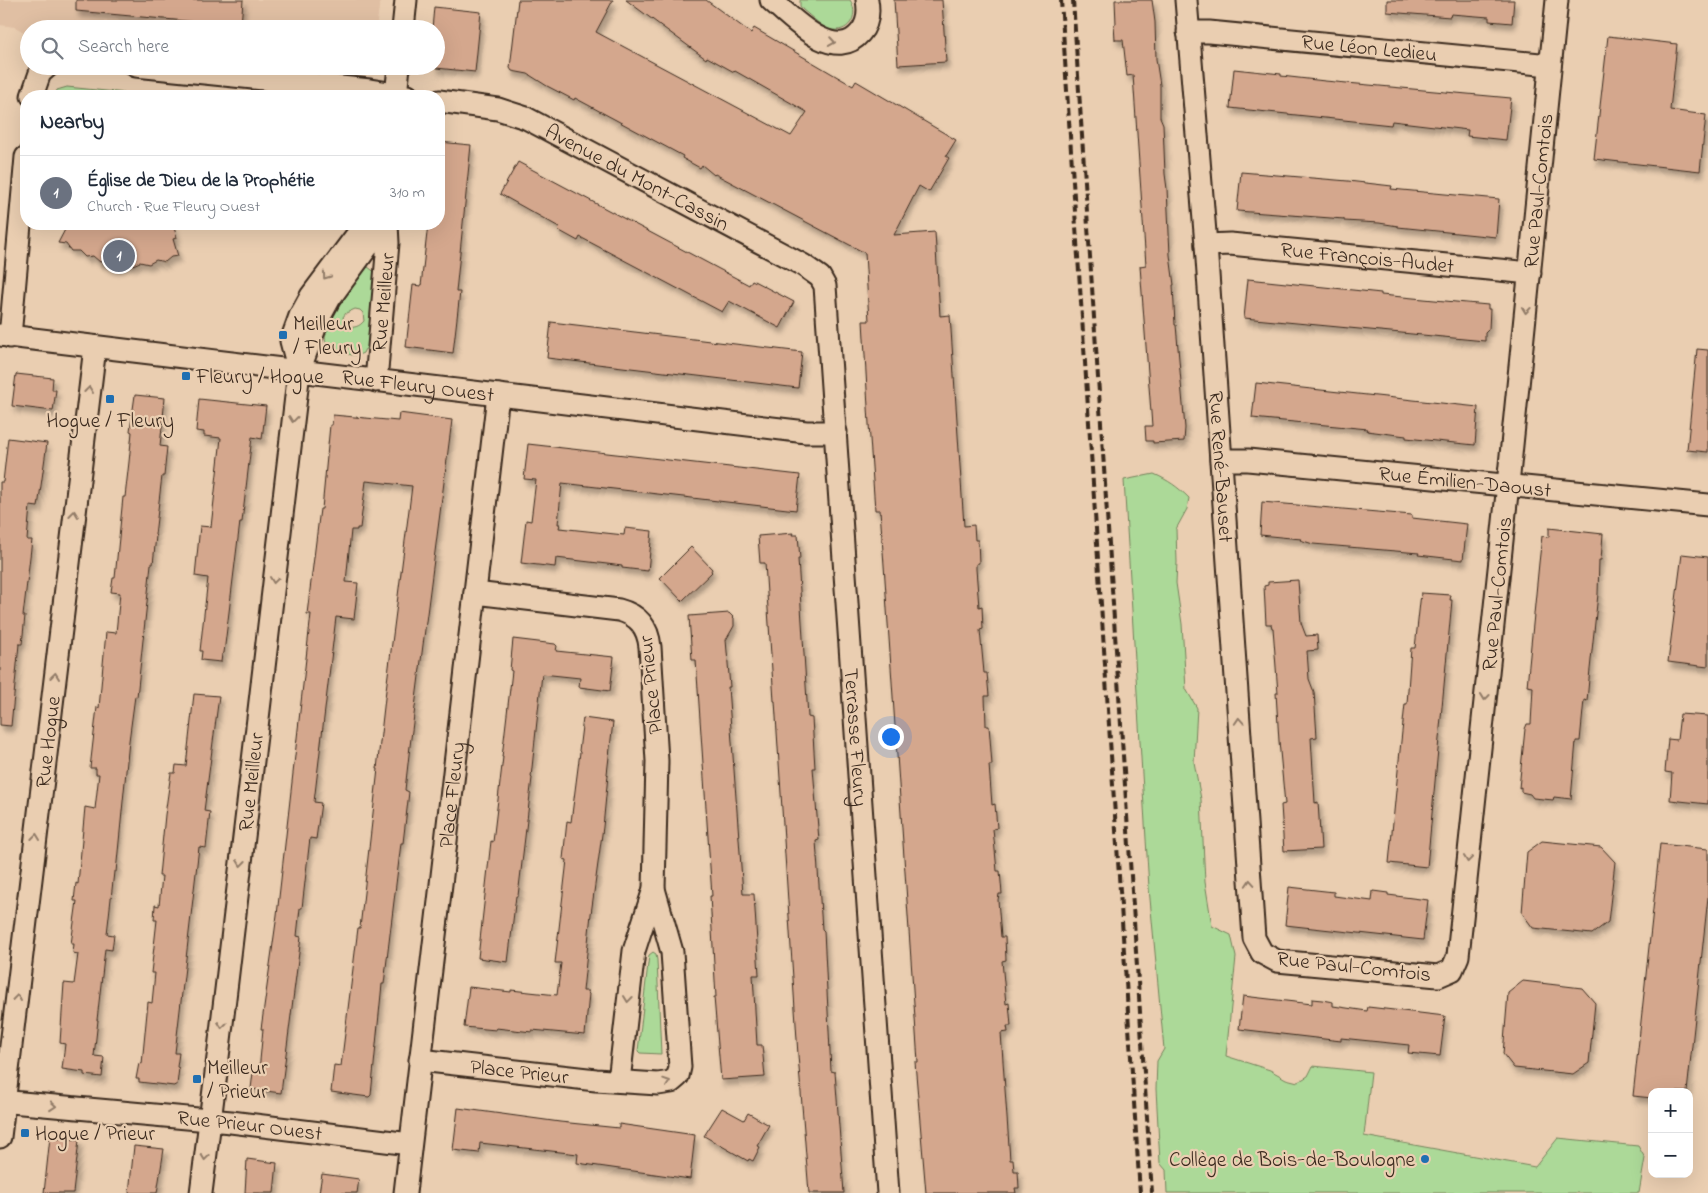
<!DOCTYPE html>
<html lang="en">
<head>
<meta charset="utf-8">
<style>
	:root { --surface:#fff; --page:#f2f2f3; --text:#1f2937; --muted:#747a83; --line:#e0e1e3; --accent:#0b8043 }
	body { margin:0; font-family:"Indie Flower",sans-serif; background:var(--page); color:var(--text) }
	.controls { position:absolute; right:15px; bottom:15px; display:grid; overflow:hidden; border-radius:10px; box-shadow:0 5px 20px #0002 }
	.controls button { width:45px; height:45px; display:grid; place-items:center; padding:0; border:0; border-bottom:1px solid var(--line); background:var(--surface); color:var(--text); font:25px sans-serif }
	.you { position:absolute; left:890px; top:736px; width:18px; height:18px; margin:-12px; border:4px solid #fff; border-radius:50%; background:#1a73e8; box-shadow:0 0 0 8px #1a73e833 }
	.badge { display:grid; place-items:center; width:32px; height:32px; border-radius:50%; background:var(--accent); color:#fff; font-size:16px; font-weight:700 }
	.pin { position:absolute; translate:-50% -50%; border:2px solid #fff; box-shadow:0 1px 5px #0006 }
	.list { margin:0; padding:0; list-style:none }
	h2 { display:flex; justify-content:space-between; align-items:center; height:65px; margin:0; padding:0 20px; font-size:21px }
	h2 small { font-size:16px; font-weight:400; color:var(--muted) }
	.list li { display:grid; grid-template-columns:32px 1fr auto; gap:15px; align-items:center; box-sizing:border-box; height:75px; padding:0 20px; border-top:1px solid var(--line) }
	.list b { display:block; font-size:19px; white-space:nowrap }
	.list p { margin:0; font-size:16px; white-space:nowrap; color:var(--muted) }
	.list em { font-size:16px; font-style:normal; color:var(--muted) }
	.icon { flex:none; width:28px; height:28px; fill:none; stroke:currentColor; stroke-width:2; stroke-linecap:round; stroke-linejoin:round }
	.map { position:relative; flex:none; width:1708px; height:1193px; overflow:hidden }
	.search { position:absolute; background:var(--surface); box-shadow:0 5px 20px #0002; left:20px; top:20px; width:425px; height:55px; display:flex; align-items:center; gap:12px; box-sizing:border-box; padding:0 18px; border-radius:28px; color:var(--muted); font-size:19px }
	.panel { position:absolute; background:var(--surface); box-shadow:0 5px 20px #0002; left:20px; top:90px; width:425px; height:140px; border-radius:20px }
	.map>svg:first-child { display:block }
	.built { fill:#e0bfa3 }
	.green { fill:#acd998; stroke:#74825b; fill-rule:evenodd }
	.building { fill:#d4a78d; stroke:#3b2a1e; filter:url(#shadow) }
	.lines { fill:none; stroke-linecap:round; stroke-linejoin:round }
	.minor-casing { stroke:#3b2a1e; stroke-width:25 }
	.minor { stroke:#eaceb1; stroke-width:21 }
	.rail { stroke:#3b2a1e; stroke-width:4; stroke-dasharray:8 4; stroke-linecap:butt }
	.oneway { stroke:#927c68 }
	.poi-dot { fill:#1f6fb2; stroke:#eaceb1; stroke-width:2 }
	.labels { text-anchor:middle; stroke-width:4.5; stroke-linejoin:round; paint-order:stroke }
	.street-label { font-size:21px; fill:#3b2a1e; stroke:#eaceb1 }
	.poi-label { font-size:21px; fill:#3b2a1e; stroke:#eaceb1; text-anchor:start }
</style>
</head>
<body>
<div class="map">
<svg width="1708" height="1193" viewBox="0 0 1708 1193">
	<defs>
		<filter id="shadow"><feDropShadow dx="3" dy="5.5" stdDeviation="2.5" flood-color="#0004"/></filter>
	</defs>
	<rect width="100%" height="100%" fill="#eaceb1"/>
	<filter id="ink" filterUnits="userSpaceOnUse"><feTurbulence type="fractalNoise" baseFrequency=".02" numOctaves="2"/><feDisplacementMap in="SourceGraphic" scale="10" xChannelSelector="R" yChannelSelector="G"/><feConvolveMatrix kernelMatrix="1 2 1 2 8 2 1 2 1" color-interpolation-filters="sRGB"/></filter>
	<g filter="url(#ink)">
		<path class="built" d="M0,0H380L376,29H76L54,27L49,29H29V35L15,27L0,25Z"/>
		<path class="green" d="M800,0H850C859,13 851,32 833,30C823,29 811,16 803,10L800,6Z
			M67,87L155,96H55L57,90Z
			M368,267L376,273L370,349H365L363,353C356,357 348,354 341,353C306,348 339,306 349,292C355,284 360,273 368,267ZM355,309L360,310L363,313L364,321C359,327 354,328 346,327L343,317L346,313Z
			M1154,474C1168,480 1178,487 1189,498L1187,509L1176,529L1177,562L1176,583L1182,624L1186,689L1197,708L1194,762L1201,799L1205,882L1212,926L1231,935L1236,957L1226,1056L1270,1070L1286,1079L1298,1082L1308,1076L1313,1066L1371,1072L1364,1136L1535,1167L1558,1138L1638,1146L1645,1158L1639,1193H1167L1166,1170L1160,1163L1156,1089L1157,1061L1164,1049L1149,888L1124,480Z
			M653,952L656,954L657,960L661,1054L640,1053L638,1051L649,955Z"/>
		<path class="building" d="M76,0H243L241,26L76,11Z
			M518,0H613L596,32L791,136L807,112L735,71L734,72L707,57L706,59L626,0H706L751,33L754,28L853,86L856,81L956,140L946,156L949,158L929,192L919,186L894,235L935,232L940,316L950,315L964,526L974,525L975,540H978L979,563L976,564V569L979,607L982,606L983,629L980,630L984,673H987L989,696H985L986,726H989L990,738L992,765H989L992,805L995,804L997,828L993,829L997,871H1000L1002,894H999L998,900L1001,937H1005L1006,960L1002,961L1006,1004L1009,1003L1011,1026H1007L1008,1032L1001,1033L1010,1160H1013L1014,1171H1018L1019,1188H1015L1016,1193H926L915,1062H918L884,565L880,510H875L869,424L863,321H869L865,253L715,174L714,175L702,165L700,168L682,158L683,156L575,98L574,100L547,86L528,74L512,71L510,68Z
			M894,0H942L946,62L898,65Z
			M1115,0H1152L1155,22L1156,59L1160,85V117L1163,124L1165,174L1167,189L1170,255L1174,285H1173L1175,325H1176L1185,428L1184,441L1153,443V441H1146L1145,426H1152L1140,266L1146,265L1133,75L1127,76L1123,40H1115L1114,25L1116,24Z
			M1387,0H1514L1512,23L1489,21V17L1451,14L1450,17L1387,12Z
			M434,7L481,12L475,72L436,68V29H432Z
			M1608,36L1677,44L1670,110L1706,115L1700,171L1594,159Z
			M1234,69L1281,74V76L1325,81L1511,98L1506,140L1467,136L1468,130L1392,121L1391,125L1230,108Z
			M439,142L471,145L456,292H460L453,353L406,347L413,285L421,286L428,224H439Z
			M518,162L749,285L752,280L794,302L780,328L729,301L722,312L580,237L578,241L558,230L559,227L500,194Z
			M1241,172L1348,181L1392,186L1391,189L1499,199L1496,237L1398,227V226L1379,223L1344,221V219L1237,211Z
			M68,224H173L177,238L173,239L178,256L171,257L165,262L156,260L149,264L140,262L133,265L125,262L116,264L109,260L100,262L93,256L85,257L79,251H71L66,244L58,243Z
			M1248,279L1381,293V295L1488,305V309H1490L1489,329L1485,333V341L1244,318Z
			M551,322L802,352L798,388L547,358Z
			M1697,349L1708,350V452L1687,450Z
			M16,374L53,378L52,390H56L53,411L12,406Z
			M1256,383L1478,407L1475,445L1406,438V436L1367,431L1368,429L1252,418Z
			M135,395L165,398L160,446L167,447L164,476H162L155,535L156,536L153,564H151L137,697L135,696L129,741L116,872H114L107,934L114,935L112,950L105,949L97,1020H98L94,1056L104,1057L102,1077L84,1075V1072L62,1069L65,1044L60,1043L64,983L74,984L78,954L73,953L74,944H71L77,901H74L76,883L78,884L85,807L95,809L99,774H96V768H90L97,707L99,708L106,632L116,633L120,593L111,592L113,578H115L123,497H125L129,462L132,432L130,431Z
			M199,399L266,406L262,439L252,437L242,522H240L224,653L222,654L221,662L201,660L202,651H200L208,578L195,576L200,526L211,527L221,438L204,436V432L196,431Z
			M399,413L452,420L410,746L405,790L409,792L403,843H401L384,984H382L371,1095L369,1097L331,1092L334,1065L341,1066L358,928H360L378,769H377L385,698L412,486L366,481L360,528H357V530H351L346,582L358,583L354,619L336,617L314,802L321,803L316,839L310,838L302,908H300L297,936L301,937L281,1093L251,1089L253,1072L259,1071L263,1029H261L277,915L311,614H307L320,509H322L330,425H332L333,415L398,421Z
			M8,438L47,443L38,507L30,506L27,540H32L23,616H25L22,644H19L11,726L0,725V482H3Z
			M528,444L800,475L796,510L562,483L558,524H560L559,528L624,535L625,528L652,531L648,571L622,568V566L607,564L556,558L555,567L521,563L526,520L531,521L536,480L524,479Z
			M1262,502L1412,515V518L1467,524L1463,560L1418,555L1419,553L1313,544L1300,540L1301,539L1260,535Z
			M1549,528L1603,534L1601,560H1599L1598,594L1589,679L1587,701L1584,700L1580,741H1576L1571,799L1554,797L1553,800L1533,798L1530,794L1521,792V787L1519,788L1525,729L1527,724H1531L1533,687L1527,686L1539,563L1542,536L1549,537Z
			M793,533L792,535H798L800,559H798L808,717L812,718L815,768H813L819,840L816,841L822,929L824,931L831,1071L835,1072L844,1193H809L798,1055L775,701H774L765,563H760L758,536Z
			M691,547L712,569L711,571L712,572L682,601L660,578Z
			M1682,554L1708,557V667L1668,662Z
			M1298,580L1301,623L1306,636L1317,635L1318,650L1307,651L1309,679L1314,692L1317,737L1311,738L1315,803L1318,802L1321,849L1284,851L1281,805L1285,804L1279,741L1276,693H1278L1273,628H1272L1271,624H1266L1264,586L1268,585V582Z
			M1421,593L1451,595L1450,600H1452L1427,867L1389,863L1399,760L1405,704H1407L1411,648H1415Z
			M729,613L734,618V626L726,640L730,687H728L743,894H754L759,975H753L757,1045H762L765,1077L721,1080L714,997H716L710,896H712L696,660H692L689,616Z
			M513,639L555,644L557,646L556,651L614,657L610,691L579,687L580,678L542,674L531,777L532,778L518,896H516L508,962L478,958L491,841L493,842L503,757H502L512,671L510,670Z
			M194,694L219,696L204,811L210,812L206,848L199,847L175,1053H179L177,1067L179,1068L177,1085H175L174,1086L139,1082V1079H136L139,1063L142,1064L148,1002L152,1003L155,973H151L157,920H154L155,905L159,906L162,876H159L165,815L171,773H175L176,765L186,766Z
			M1680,714L1708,716V804L1670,800L1672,773L1665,772L1668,739L1677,740Z
			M583,718L613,722L607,774L608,775L603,827L591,914L583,991H588V993L589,994L585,1035L532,1030V1032L496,1028V1030L464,1027L469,987L511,992V990L557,995L561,963H555L567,860L563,859L567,821L571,822L580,752L579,751Z
			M1542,841L1601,847L1615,862L1608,922L1592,934L1533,928L1522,913L1527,852Z
			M1660,844L1708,849V897L1687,1092H1652V1098L1633,1096Z
			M1289,887L1334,892V896L1372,901L1373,891L1388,893V895L1428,900L1423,940L1285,925Z
			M1523,981L1582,988L1595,1003L1589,1063L1573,1074L1514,1068L1503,1054L1508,993Z
			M1243,996L1312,1004V999L1322,1000L1333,1002V1006L1367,1011L1368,1007L1445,1016L1440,1056L1408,1053L1409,1045L1341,1038V1041L1239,1029Z
			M458,1108L560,1122L619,1128V1124L695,1135L690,1179L577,1163L578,1154L480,1143L479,1153L453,1150Z
			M722,1108L744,1120L748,1113L769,1125L757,1146L760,1147L753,1161L749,1159L748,1161L704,1136Z
			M50,1137L79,1140L73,1193H44Z
			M134,1146L164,1149L157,1193H129Z
			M247,1159L277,1163L274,1193H245Z
			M322,1174L359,1179L357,1193H319Z"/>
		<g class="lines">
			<defs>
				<g id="minor">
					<path d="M771,0C791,17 834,64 860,33C868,24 869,11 867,0"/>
					<path id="s1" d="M1186,0L1206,245L1254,938L1262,953L1277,961L1438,976L1452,970L1458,956L1510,465L1557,0"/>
					<path d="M403,29L406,0"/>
					<path id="s2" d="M1188,32H1209L1550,65"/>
					<path d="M136,66L370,90L408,96"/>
					<path d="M32,96L40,73L48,66"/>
					<path d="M396,96L399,66"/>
					<path id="s3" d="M439,101L498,109L526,118L803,265L820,277L825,286L888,1193"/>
					<path id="s4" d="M1206,245L1230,244L1530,273"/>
					<path id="s5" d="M0,335L806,432H836"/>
					<path d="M10,337L26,157"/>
					<path d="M299,371L291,341L300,316L311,296L365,224"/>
					<path id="s6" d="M376,381L388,243L387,224"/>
					<path id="s7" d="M1221,460H1248L1708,505"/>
					<path id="s8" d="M420,1060L596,1080L658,1084L671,1082L678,1076L680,1067L672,952L654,889L657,761L650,647C648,627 638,615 619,610L475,593"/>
					<path d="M619,1081L634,951L654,889"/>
					<path id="s9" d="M0,1101L231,1122L410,1144"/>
					<path id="s10" d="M0,1137L95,347"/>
					<path id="s11" d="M201,1193L219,1049L299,371L318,320L330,298L368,246L376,224"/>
					<path id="s12" d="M405,1193L498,395"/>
				</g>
			</defs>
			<use href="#minor" class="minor-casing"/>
			<use href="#minor" class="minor"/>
			<path class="rail" d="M1061,0L1140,1193
				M1073,0L1152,1193"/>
		</g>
		<defs><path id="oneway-chevron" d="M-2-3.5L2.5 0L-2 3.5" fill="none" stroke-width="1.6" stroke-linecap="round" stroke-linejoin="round" transform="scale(1.25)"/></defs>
		<g class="oneway">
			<use href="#oneway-chevron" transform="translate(832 42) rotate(9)"/>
			<use href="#oneway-chevron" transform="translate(326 276) rotate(126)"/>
			<use href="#oneway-chevron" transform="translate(1526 310) rotate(96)"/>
			<use href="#oneway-chevron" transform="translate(89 390) rotate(-83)"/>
			<use href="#oneway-chevron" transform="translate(293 419) rotate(97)"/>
			<use href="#oneway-chevron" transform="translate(74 514) rotate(-83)"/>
			<use href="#oneway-chevron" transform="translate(274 580) rotate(97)"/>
			<use href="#oneway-chevron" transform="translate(55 676) rotate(-83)"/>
			<use href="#oneway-chevron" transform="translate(1485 697) rotate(96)"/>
			<use href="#oneway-chevron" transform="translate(1239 721) rotate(-94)"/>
			<use href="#oneway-chevron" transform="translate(36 837) rotate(-83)"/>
			<use href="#oneway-chevron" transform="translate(1468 859) rotate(96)"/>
			<use href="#oneway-chevron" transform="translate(241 863) rotate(97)"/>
			<use href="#oneway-chevron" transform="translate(1250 883) rotate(-94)"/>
			<use href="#oneway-chevron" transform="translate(17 998) rotate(-83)"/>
			<use href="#oneway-chevron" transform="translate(628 999) rotate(97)"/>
			<use href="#oneway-chevron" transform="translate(222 1025) rotate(97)"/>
			<use href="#oneway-chevron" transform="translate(667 1082) rotate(-19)"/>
			<use href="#oneway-chevron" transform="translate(53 1106) rotate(5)"/>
			<use href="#oneway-chevron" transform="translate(205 1157) rotate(97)"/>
		</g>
	</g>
	<g class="poi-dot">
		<rect x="278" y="330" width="10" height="10" rx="2.5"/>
		<rect x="181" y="371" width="10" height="10" rx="2.5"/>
		<rect x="105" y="394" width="10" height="10" rx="2.5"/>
		<rect x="192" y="1074" width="10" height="10" rx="2.5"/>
		<rect x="20" y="1128" width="10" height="10" rx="2.5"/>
		<circle cx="1425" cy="1159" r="5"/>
	</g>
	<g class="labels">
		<g class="street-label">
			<text dy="7" stroke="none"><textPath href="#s2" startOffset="182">Rue Léon Ledieu</textPath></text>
			<text dy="7" stroke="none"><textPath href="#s3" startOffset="215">Avenue du Mont-Cassin</textPath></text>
			<text dy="7" stroke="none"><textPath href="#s1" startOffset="1936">Rue Paul-Comtois</textPath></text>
			<text dy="7" stroke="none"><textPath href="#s4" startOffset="162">Rue François-Audet</textPath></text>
			<text dy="7" stroke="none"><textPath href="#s6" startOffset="79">Rue Meilleur</textPath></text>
			<text dy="7" stroke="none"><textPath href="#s5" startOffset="421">Rue Fleury Ouest</textPath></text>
			<text dy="7" stroke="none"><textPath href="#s1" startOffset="468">Rue René-Bauset</textPath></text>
			<text dy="7" stroke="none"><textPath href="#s7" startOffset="245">Rue Émilien-Daoust</textPath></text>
			<text dy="7" stroke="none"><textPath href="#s1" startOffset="1531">Rue Paul-Comtois</textPath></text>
			<text transform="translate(650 685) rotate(-96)" y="7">Place Prieur</text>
			<text dy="7" stroke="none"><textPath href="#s3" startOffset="886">Terrasse Fleury</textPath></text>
			<text dy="7" stroke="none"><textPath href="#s10" startOffset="398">Rue Hogue</textPath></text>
			<text dy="7" stroke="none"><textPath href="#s11" startOffset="414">Rue Meilleur</textPath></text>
			<text dy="7" stroke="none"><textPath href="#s12" startOffset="401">Place Fleury</textPath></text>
			<text transform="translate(1354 966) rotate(6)" y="7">Rue Paul-Comtois</text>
			<text dy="7" stroke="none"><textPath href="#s8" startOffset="100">Place Prieur</textPath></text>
			<text dy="7" stroke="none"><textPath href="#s9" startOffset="251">Rue Prieur Ouest</textPath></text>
		</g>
		<g class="poi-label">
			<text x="293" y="330">Meilleur<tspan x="293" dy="24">/ Fleury</tspan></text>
			<text x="196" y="383">Fleury / Hogue</text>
			<text x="110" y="427" text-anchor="middle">Hogue / Fleury</text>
			<text x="207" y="1074">Meilleur<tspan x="207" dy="24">/ Prieur</tspan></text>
			<text x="35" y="1140">Hogue / Prieur</text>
			<text x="1415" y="1166" text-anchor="end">Collège de Bois-de-Boulogne</text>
		</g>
	</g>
</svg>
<div class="controls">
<button>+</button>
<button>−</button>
</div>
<div class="you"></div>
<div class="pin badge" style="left:119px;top:256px;background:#6b7280">1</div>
<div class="search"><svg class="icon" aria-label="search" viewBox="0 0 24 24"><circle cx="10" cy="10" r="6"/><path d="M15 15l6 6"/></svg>Search here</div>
<section class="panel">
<h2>Nearby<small></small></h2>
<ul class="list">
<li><span class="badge" style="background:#6b7280">1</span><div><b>Église de Dieu de la Prophétie</b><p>Church · Rue Fleury Ouest</p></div><em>310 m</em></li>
</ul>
</section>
</div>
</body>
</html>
